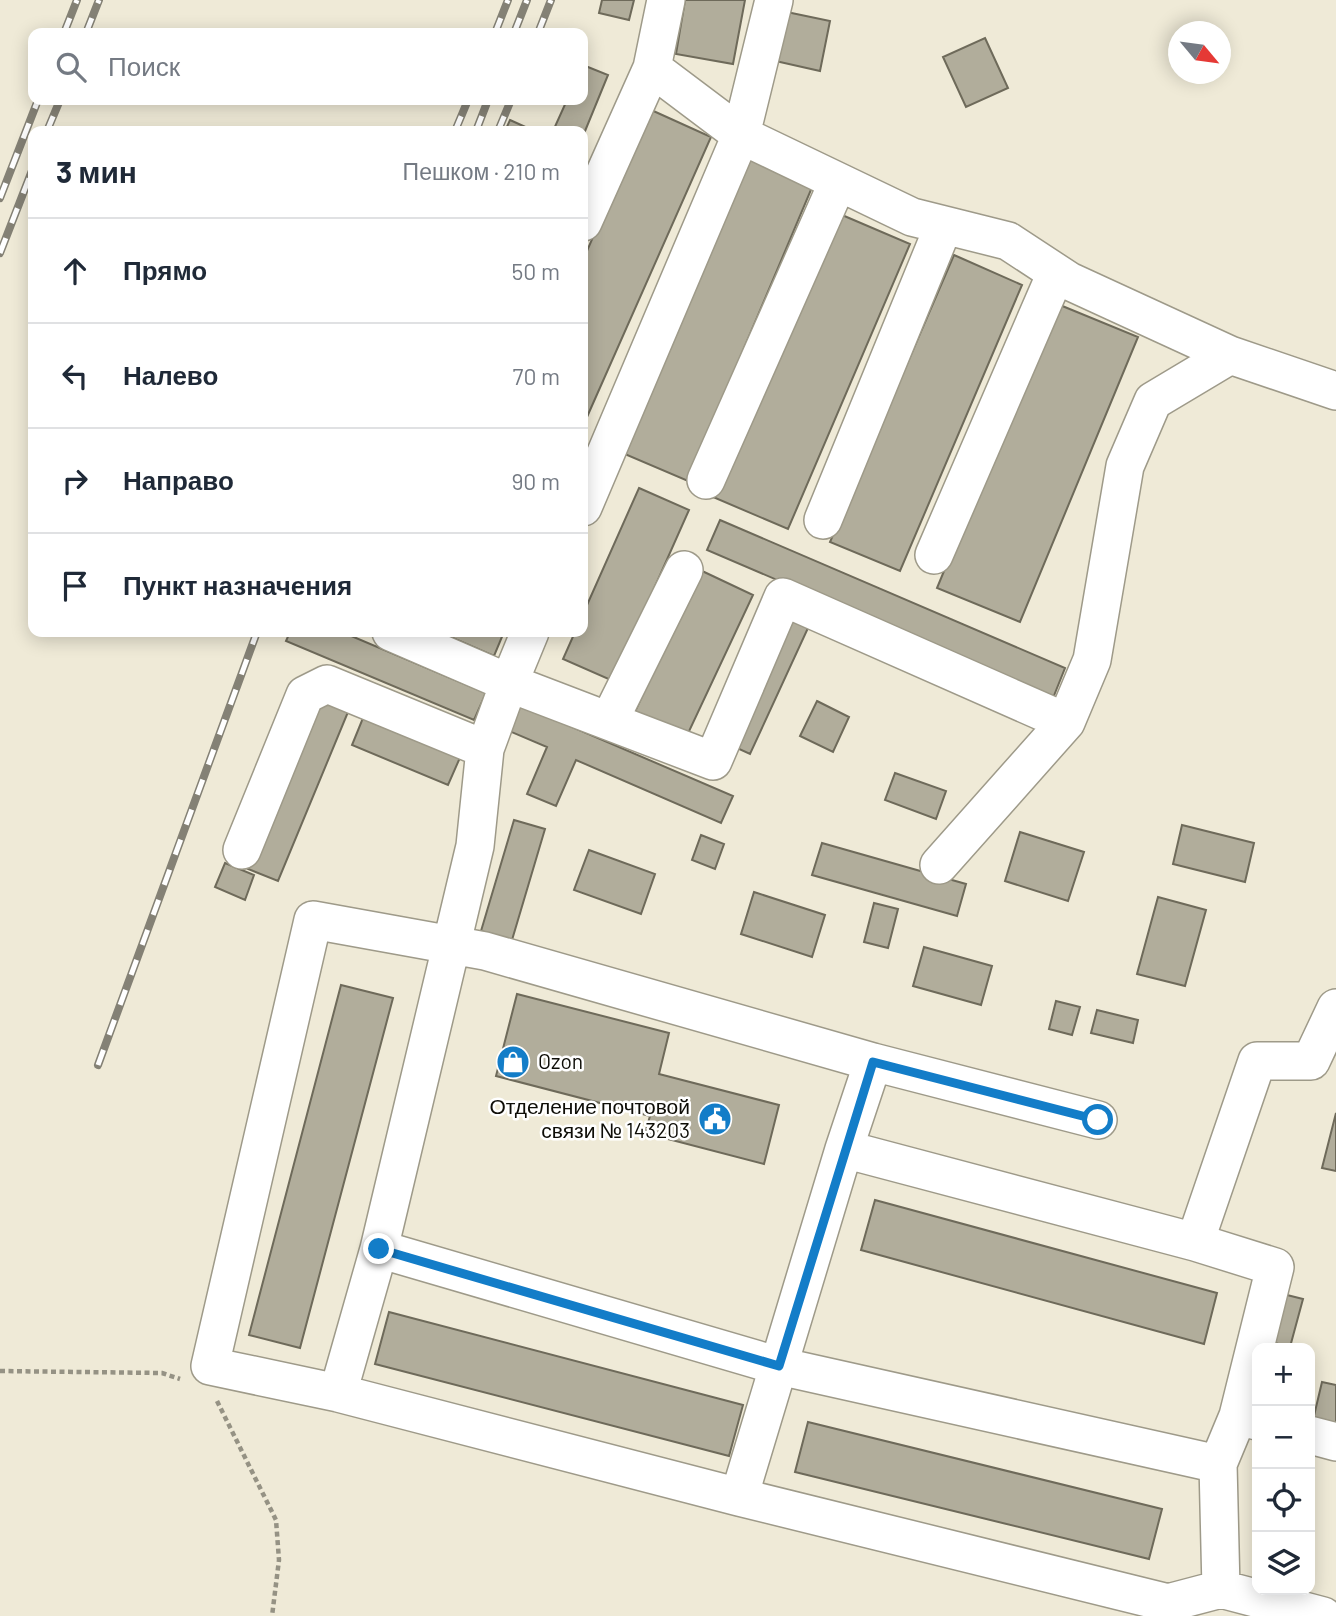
<!DOCTYPE html>
<html lang="ru">
<head>
<meta charset="utf-8">
<style>
	:root { --surface:#fff; --page:#f6f6f7; --text:#1f2937; --muted:#747a83; --line:#e0e1e3 }
	body { margin:0; font-family:Barlow,sans-serif; background:var(--page); color:var(--text) }
	.controls { position:absolute; right:21px; bottom:21px; display:grid; overflow:hidden; border-radius:14px; box-shadow:0 4px 18px #0003 }
	.controls button { width:63px; height:63px; display:grid; place-items:center; padding:0; border:0; border-bottom:2px solid var(--line); background:var(--surface); color:var(--text); font:35px sans-serif }
	.compass { position:absolute; left:1168px; top:21px; width:63px; height:63px; border-radius:50%; background:var(--surface); box-shadow:0 4px 18px #0003; rotate:119deg }
	.stop { position:absolute; width:21px; height:21px; margin:-16px; border:5px solid #137dc8; border-radius:50%; background:#fff }
	.stop.end { background:#137dc8; border-color:#fff; box-shadow:0 2px 7px #0008 }
	.list { margin:0; padding:0; list-style:none }
	h2 { display:flex; justify-content:space-between; align-items:center; height:91px; margin:0; padding:0 28px; font-size:30px }
	h2 small { font-size:23px; font-weight:400; color:var(--muted) }
	.list li { display:grid; grid-template-columns:46px 1fr auto; gap:21px; align-items:center; box-sizing:border-box; height:105px; padding:0 28px; border-top:2px solid var(--line) }
	.list b { display:block; font-size:26px; white-space:nowrap }
	.list em { font-size:23px; font-style:normal; color:var(--muted) }
	.icon { flex:none; width:38px; height:38px; fill:none; stroke:currentColor; stroke-width:2; stroke-linecap:round; stroke-linejoin:round }
	.map { position:relative; flex:none; width:1336px; height:1616px; overflow:hidden }
	.search { position:absolute; background:var(--surface); box-shadow:0 4px 18px #0003; left:28px; top:28px; width:560px; height:77px; display:flex; align-items:center; gap:18px; box-sizing:border-box; padding:0 24px; border-radius:14px; color:var(--muted); font-size:26px }
	.panel { position:absolute; background:var(--surface); box-shadow:0 4px 18px #0003; left:28px; top:126px; width:560px; height:511px; border-radius:14px }
	.map>svg:first-child { display:block }
	.building { fill:#b1ad9b; stroke:#6e6a5a; stroke-width:2 }
	.lines { fill:none; stroke-linecap:round; stroke-linejoin:round }
	.minor-casing { stroke:#9e9a89; stroke-width:40 }
	.path { stroke:#959284; stroke-width:4.5; stroke-dasharray:5 3.5; stroke-linecap:butt }
	.minor { stroke:#fff; stroke-width:37 }
	.rail-casing { stroke:#848175; stroke-width:8 }
	.rail { stroke:#fff; stroke-width:5; stroke-dasharray:16; stroke-linecap:butt }
	.route { stroke:#137dc8; stroke-width:9 }
	.labels { text-anchor:middle; stroke-width:5; stroke-linejoin:round; paint-order:stroke }
	.poi-label { font-size:21px; fill:#0e0d07; stroke:#fff; text-anchor:start }
</style>
</head>
<body>
<div class="map">
<svg width="1336" height="1616" viewBox="0 0 1336 1616">
	<rect width="100%" height="100%" fill="#efead7"/>
	<path class="building" d="M602,0H634L629,20L599,13Z
		M685,0H745L733,64L676,54Z
		M782,11L830,21L820,71L771,60Z
		M985,38L1008,88L966,107L943,57Z
		M583,65L608,75L583,136V131H553L567,100H583Z
		M649,109L711,137L583,426V260Z
		M510,120L530,129L529,131H505Z
		M745,156L813,185L688,481L620,452Z
		M835,212L910,244L788,529L713,497Z
		M954,255L1022,285L900,571L830,542Z
		M1055,303L1138,337L1020,622L937,588Z
		M639,488L689,510L613,681L563,659L575,632H583V614Z
		M720,520L1065,668L1053,698L707,550Z
		M700,570L753,595L684,742L632,718Z
		M783,617L808,628L750,754L726,743Z
		M290,632H342L486,693L474,720L286,641Z
		M439,632H504L494,656Z
		M318,700L348,712L278,881L248,869Z
		M817,701L849,717L833,752L800,736Z
		M514,702L733,796L721,823L576,760L556,806L527,794L547,747L502,728Z
		M365,713L462,753L448,785L352,745Z
		M895,773L946,791L936,819L885,800Z
		M514,820L545,829L512,940L481,931Z
		M1182,825L1254,843L1245,882L1173,864Z
		M1020,832L1084,852L1068,901L1005,881Z
		M701,835L724,844L715,869L692,860Z
		M822,843L966,884L957,916L812,875Z
		M589,850L655,874L641,914L574,890Z
		M225,863L254,875L245,900L215,887Z
		M754,892L825,915L812,957L741,934Z
		M1158,897L1206,910L1185,986L1137,974Z
		M874,903L898,909L888,948L864,942Z
		M924,947L992,966L981,1005L913,986Z
		M341,985L393,998L300,1348L249,1335Z
		M517,994L669,1033L659,1074L779,1105L764,1164L645,1133L650,1116L496,1076Z
		M1056,1001L1080,1007L1072,1035L1049,1029Z
		M1097,1010L1138,1020L1133,1043L1091,1033Z
		M1336,1113V1171L1322,1168Z
		M875,1200L1217,1293L1204,1344L861,1250Z
		M1275,1292L1303,1299L1290,1347L1263,1340Z
		M389,1312L743,1405L729,1456L375,1364Z
		M1322,1382L1336,1385V1425L1313,1420Z
		M808,1422L1162,1509L1149,1559L795,1472Z"/>
	<g class="lines">
		<defs>
			<path id="minor" d="M652,68L666,0
				M583,222L652,68L741,135L912,217L1008,241L1069,281L1230,355
				M706,480L838,182
				M583,507L741,135L774,0
				M823,520L944,225
				M934,555L1056,273
				M530,632L509,683L713,761L783,597L1066,722
				M609,721L684,570
				M242,850L305,695L327,684L485,749
				M939,865L1066,722L1092,660L1125,466L1153,401L1230,355L1336,391
				M873,1062L1098,1120
				M1195,1242L1275,1267L1238,1416
				M379,1249L475,846L485,749L509,683L391,632
				M338,1393L379,1249L779,1366L1218,1464L1238,1416L1257,1421
				M1310,1435L1336,1442
				M1218,1464L1221,1589
				M739,1497L844,1149
				M1323,1616L1221,1589L1168,1603L739,1497L338,1393L210,1366L313,920L485,951L873,1062L844,1149L1195,1242L1257,1061H1311L1336,1008"/>
		</defs>
		<use href="#minor" class="minor-casing"/>
		<path class="path" d="M0,1371L162,1373L180,1379
			M217,1401L276,1520L279,1560L272,1616"/>
		<use href="#minor" class="minor"/>
		<defs>
			<path id="rail" d="M64,33L77,0
				M86,33L99,0
				M495,33L508,0
				M514,33L527,0
				M538,33L551,0
				M47,131L60,100
				M455,131L468,100
				M476,131L488,100
				M498,131L511,100
				M0,198L38,100
				M0,253L33,168
				M98,1065L257,632"/>
		</defs>
		<use href="#rail" class="rail-casing"/>
		<use href="#rail" class="rail"/>
	</g>
	<g class="lines">
		<path class="route" d="M379,1249L779,1366L873,1062L1098,1120"/>
	</g>
	<defs>
		<symbol id="shop-disc" viewBox="-11 -11 22 22"><circle r="9.5" fill="#137dc8" stroke="#fff"/><path d="M-5-2.5h2.3a2.7 3.5 0 0 1 5.4 0H5L5.5 6h-11ZM-1.5-2.5h3a1.5 2.3 0 0 0-3 0Z" fill="#fff"/></symbol>
		<symbol id="civic-disc" viewBox="-11 -11 22 22"><circle r="9.5" fill="#137dc8" stroke="#fff"/><path d="M-.6-6.5H3V-4.5H.6V-3L4-1V1h2V6H-6V1h2V-1L-.6-3ZM-1.2 2.5V6h2.4V2.5Z" fill="#fff"/></symbol>
	</defs>
	<g fill-rule="evenodd">
		<use href="#shop-disc" x="494" y="1043" width="38" height="38"/>
		<use href="#civic-disc" x="696" y="1100" width="38" height="38"/>
	</g>
	<g class="labels">
		<g class="poi-label">
			<text x="538" y="1069">Ozon</text>
			<text x="690" y="1114" text-anchor="end">Отделение почтовой<tspan x="690" dy="24">связи № 143203</tspan></text>
		</g>
	</g>
</svg>
<div class="controls">
<button>+</button>
<button>−</button>
<button><svg class="icon" aria-label="locate" viewBox="0 0 24 24"><circle cx="12" cy="12" r="6"/><path d="M12 2v4M12 18v4M2 12h4M18 12h4"/></svg></button>
<button><svg class="icon" aria-label="layers" viewBox="0 0 24 24"><path d="M12 4l9 5-9 5-9-5zM3 14l9 5 9-5"/></svg></button>
</div>
<svg class="compass" viewBox="-18 -18 36 36"><path d="M0-13l5 13h-10z" fill="#e53935"/><path d="M0 13l5-13h-10z" fill="#747a83"/></svg>
<div class="stop" style="left:1098px;top:1120px"></div>
<div class="stop end" style="left:379px;top:1249px"></div>
<div class="search"><svg class="icon" aria-label="search" viewBox="0 0 24 24"><circle cx="10" cy="10" r="6"/><path d="M15 15l6 6"/></svg>Поиск</div>
<section class="panel">
<h2>3 мин<small>Пешком · 210 m</small></h2>
<ul class="list">
<li><svg class="icon" aria-label="ahead" viewBox="0 0 24 24"><path d="M12 20V5M6 11l6-6 6 6"/></svg><div><b>Прямо</b></div><em>50 m</em></li>
<li><svg class="icon" aria-label="left" viewBox="0 0 24 24"><path d="M17 20v-9H6M10 6l-5 5 5 5"/></svg><div><b>Налево</b></div><em>70 m</em></li>
<li><svg class="icon" aria-label="right" viewBox="0 0 24 24"><path d="M7 20v-9h11M14 6l5 5-5 5"/></svg><div><b>Направо</b></div><em>90 m</em></li>
<li><svg class="icon" aria-label="arrive" viewBox="0 0 24 24"><path d="M6 21V4h12l-3 4 3 4H6"/></svg><div><b>Пункт назначения</b></div></li>
</ul>
</section>
</div>
</body>
</html>
